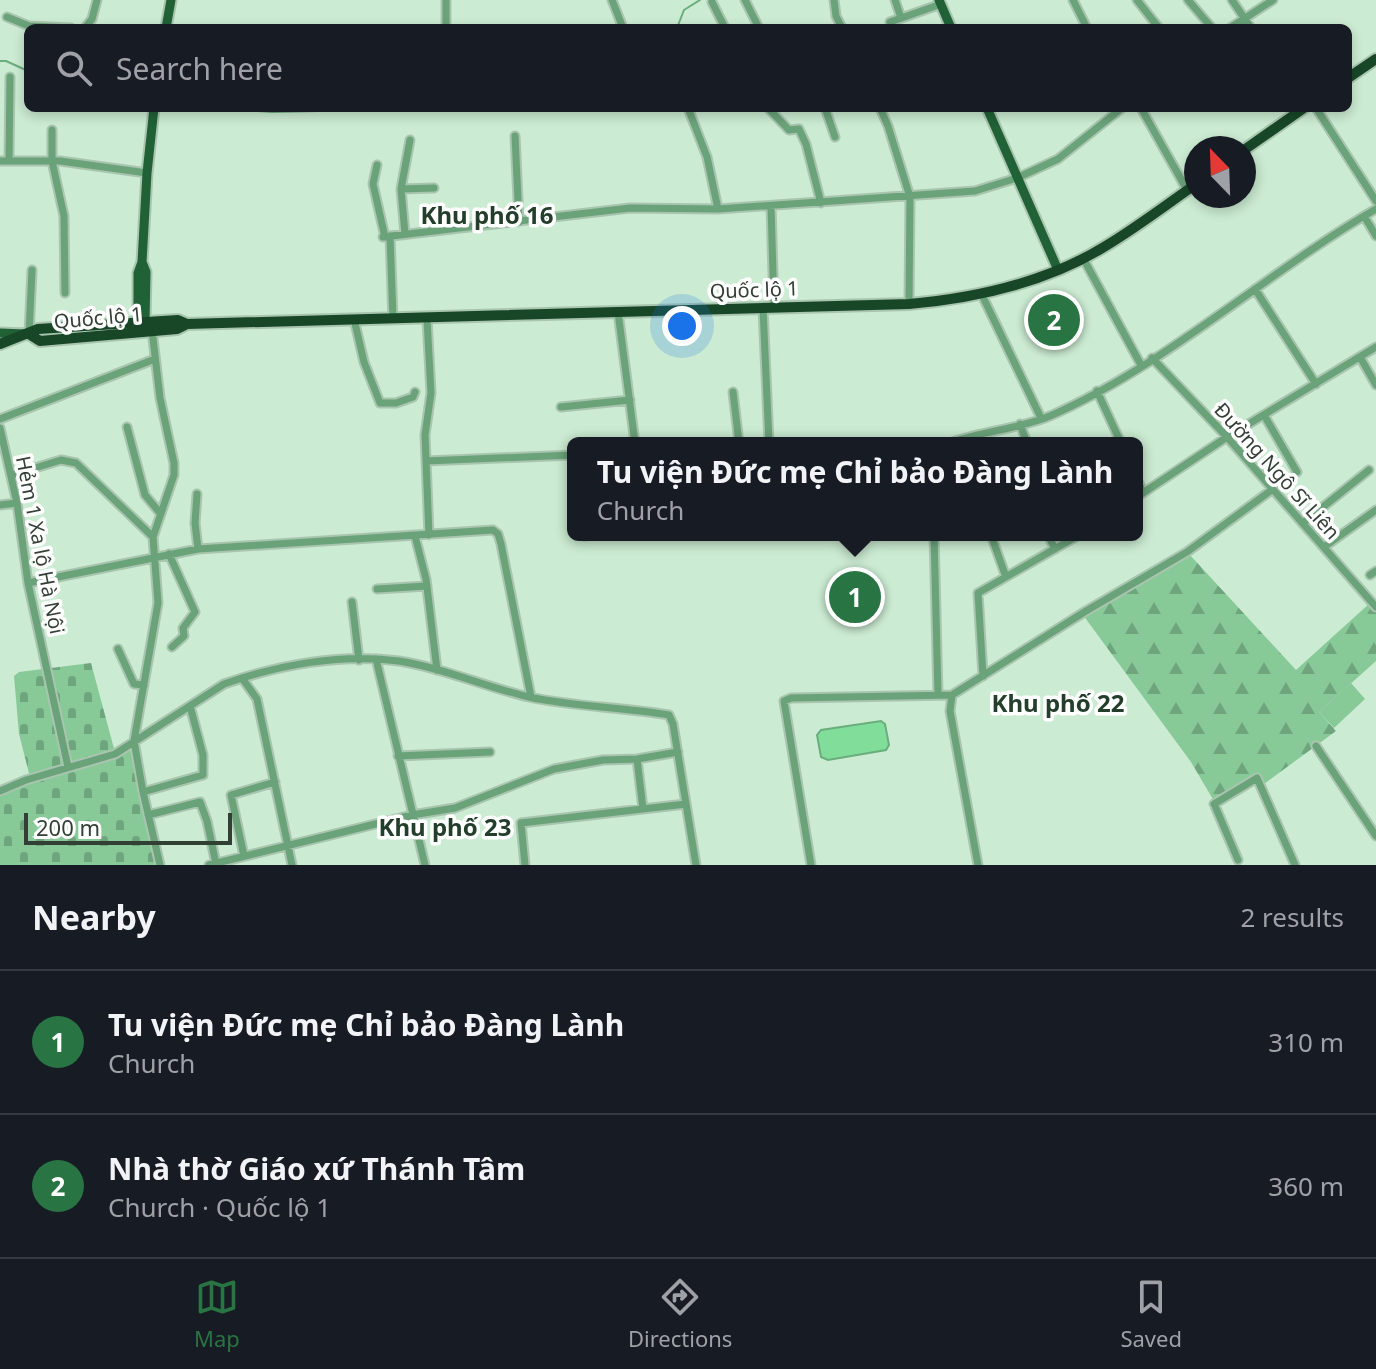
<!DOCTYPE html>
<html lang="en">
<head>
<meta charset="utf-8">
<style>
	:root { --surface:#171b24; --page:#242831; --text:#f1f3f6; --muted:#9ea1a6; --line:#363941; --accent:#297443 }
	body { margin:0; font-family:"Noto Sans",sans-serif; background:var(--page); color:var(--text) }
	.compass { position:absolute; left:1184px; top:136px; width:72px; height:72px; border-radius:50%; background:var(--surface); box-shadow:0 4px 12px #0003; rotate:337deg }
	.scale { position:absolute; left:24px; bottom:20px; width:208px; box-sizing:border-box; padding-left:8px; border:4px solid #323f35; border-top:0; font-size:22px; line-height:28px; white-space:nowrap; color:#323f35; -webkit-text-stroke:6px #fff; paint-order:stroke }
	.you { position:absolute; left:682px; top:326px; width:28px; height:28px; margin:-20px; border:6px solid #fff; border-radius:50%; background:#1a73e8; box-shadow:0 0 0 12px #1a73e833 }
	.badge { display:grid; place-items:center; width:52px; height:52px; border-radius:50%; background:var(--accent); color:#fff; font-size:26px; font-weight:700 }
	.pin { position:absolute; translate:-50% -50%; border:4px solid #fff; box-shadow:0 2px 8px #0006 }
	.popup { position:absolute; left:567px; top:437px; width:576px; height:104px; box-sizing:border-box; display:grid; place-content:center; border-radius:12px; background:var(--surface); filter:drop-shadow(0 2px 6px #0005); font-size:26px; white-space:nowrap; color:var(--muted) }
	.popup b { font-size:30px; color:var(--text) }
	.popup::after { content:''; position:absolute; left:50%; top:100%; margin-left:-16px; border:16px solid transparent; border-top-color:var(--surface) }
	.list { margin:0; padding:0; list-style:none }
	h2 { display:flex; justify-content:space-between; align-items:center; height:104px; margin:0; padding:0 32px; font-size:34px }
	h2 small { font-size:26px; font-weight:400; color:var(--muted) }
	.list li { display:grid; grid-template-columns:52px 1fr auto; gap:24px; align-items:center; box-sizing:border-box; height:144px; padding:0 32px; border-top:2px solid var(--line) }
	.list b { display:block; font-size:30px; white-space:nowrap }
	.list p { margin:0; font-size:26px; white-space:nowrap; color:var(--muted) }
	.list em { font-size:26px; font-style:normal; color:var(--muted) }
	.icon { flex:none; width:44px; height:44px; fill:none; stroke:currentColor; stroke-width:2; stroke-linecap:round; stroke-linejoin:round }
	.map { position:relative; flex:none; width:1376px; height:865px; overflow:hidden }
	.search { position:absolute; background:var(--surface); box-shadow:0 4px 12px #0003; left:24px; right:24px; top:24px; height:88px; display:flex; align-items:center; gap:20px; box-sizing:border-box; padding:0 28px; border-radius:12px; color:var(--muted); font-size:30px }
	.sheet { height:392px; background:var(--surface) }
	nav { display:flex; justify-content:space-around; align-items:center; box-sizing:border-box; height:112px; border-top:2px solid var(--line); background:var(--surface); font-size:22px; color:var(--muted) }
	nav a { display:grid; justify-items:center; gap:4px }
	nav .on { color:var(--accent) }
	.map>svg:first-child { display:block }
	.forest { fill:url(#forest-firs) }
	.cemetery { fill:url(#cemetery-stones) }
	.garden { fill:#87ca98 }
	.water { fill:#81dd9a; stroke:#69ae7c; stroke-width:2 }
	.lines { fill:none; stroke-linecap:round; stroke-linejoin:round }
	.stream { stroke:#69ae7c; stroke-width:2 }
	.minor-casing { stroke:#a9c5af; stroke-width:11 }
	.major-casing { stroke:#a9c5af; stroke-width:13 }
	.highway-casing { stroke:#a9c5af; stroke-width:14 }
	.minor { stroke:#6aa279; stroke-width:7 }
	.major { stroke:#206136; stroke-width:9 }
	.highway { stroke:#174727; stroke-width:10 }
	.labels { text-anchor:middle; stroke-width:7; stroke-linejoin:round; paint-order:stroke }
	.street-label { font-size:20px; fill:#323f35; stroke:#fff }
	.quarter-label { font-size:24px; font-weight:bold; fill:#233e2a; stroke:#fff }
</style>
</head>
<body>
<div class="map">
<svg width="1376" height="865" viewBox="0 0 1376 865">
	<defs>
		<pattern id="forest-firs" width="22" height="20" patternUnits="userSpaceOnUse" patternTransform="scale(2)"><rect width="22" height="20" fill="#87ca98"/><path d="M5 1l3.5 6h-7zM16 11l3.5 6h-7z" fill="#6fa57d"/></pattern>
		<pattern id="cemetery-stones" width="16" height="16" patternUnits="userSpaceOnUse" patternTransform="scale(2)"><rect width="16" height="16" fill="#87ca98"/><path d="M2 7V4a2 2 0 0 1 4 0v3zM10 15v-3a2 2 0 0 1 4 0v3z" fill="#6fa57d"/></pattern>
	</defs>
	<rect width="100%" height="100%" fill="#cbebd2"/>
	<path class="forest" d="M1189,554L1296,670L1370,603L1376,610V661L1319,712L1336,731L1264,784L1258,776H1253L1214,801L1191,762L1083,615Z"/>
	<path class="cemetery" d="M91,663L116,756L132,746L157,865H0V794L31,781L19,734L14,676L19,672Z"/>
	<path class="garden" d="M1351,683L1365,699L1334,728L1319,712Z"/>
	<path class="water" d="M881,721L885,724L889,745L886,750L828,760L821,757L817,735L821,730Z"/>
	<g class="lines">
		<path class="stream" d="M677,28L684,10L700,0
			M0,61H6L28,71
			M190,108H206
			M214,108L272,112L460,108"/>
		<defs>
			<path id="minor" d="M446,0V28
				M612,0L623,28
				M745,0L759,28
				M834,0L836,16L842,28
				M895,0L901,18
				M1073,0L1087,28
				M1137,0L1159,28
				M1188,0L1212,28
				M1232,0L1251,28
				M712,2L725,28
				M7,17L29,26L71,28
				M890,22L941,4
				M85,28L92,19L97,0
				M1230,28L1273,0
				M688,108L707,157L718,209
				M768,108L789,130L799,129L806,144L821,203
				M825,108L835,137
				M880,108L888,126L910,197L909,304
				M1141,108L1187,190
				M1316,108L1376,201
				M52,130V161L64,216L65,293
				M515,136L519,222
				M0,161H60L147,173
				M9,161L10,77
				M377,165L373,184L385,237
				M401,189L434,188
				M771,206L774,308
				M1364,216L1376,236
				M405,234L401,189L410,140
				M390,236L393,319
				M383,237L630,208L718,209L975,191L1017,178L1058,159L1122,108
				M1083,258L1141,365
				M1255,289L1316,384
				M982,295L1041,418
				M763,308L769,443
				M618,312L635,443
				M354,319L364,362L380,403H396L413,397L415,392
				M427,319L431,393L425,435L429,535
				M152,330L160,398L174,463V475L153,537L158,603L134,741L143,792L160,865
				M29,334L32,270
				M1360,357L1376,385
				M1152,358L1227,437L1376,607
				M1097,391L1121,443
				M733,392L739,443
				M561,407L630,400
				M1264,415L1297,472
				M0,419L155,359
				M1020,424L1027,443
				M127,427L145,495L160,513
				M0,428L17,503L28,583L68,767
				M950,443C982,431 1019,429 1050,416C1165,366 1267,272 1376,209
				M426,461L573,455
				M12,475L61,460L76,463L153,537
				M1137,479L1143,493
				M197,494L195,523L198,549
				M1137,497L1227,437L1376,347
				M0,505L17,503
				M1303,523L1369,470
				M934,535L938,695
				M991,535L1006,577
				M1048,535L1055,549
				M415,536L426,579L437,670
				M584,536L593,535
				M1324,547L1376,510
				M169,554L195,612L183,628L184,636L172,647
				M1370,575L1376,571
				M28,583L198,549L493,530L498,534L501,544L531,697
				M377,589L427,586
				M352,602L359,660
				M118,649L134,684L144,685
				M376,659L425,865
				M983,676L978,593L1079,535
				M242,678L257,699L292,865
				M952,695L950,711L978,865
				M1316,746L1376,836
				M398,756L490,752
				M637,759L643,809
				M0,791L26,780L115,754L224,684C278,665 342,653 399,661C444,668 485,687 529,697C575,707 623,707 669,715L673,724L696,865
				M143,792L203,775V755L190,706
				M1214,804L1257,778L1295,865
				M1215,806L1238,860
				M148,815L200,802L207,821L216,864
				M244,856L231,795L275,782
				M209,865L412,815L455,808L554,769L603,760L637,759L678,752
				M525,865L521,823L686,804
				M811,865L784,701L791,698L952,695L1086,611L1187,552L1273,489"/>
			<path id="major" d="M939,0L951,28
				M166,28L171,0
				M987,108L1058,270
				M142,262L146,272L145,322
				M138,322V273L142,262L147,173L154,108
				M0,333L26,334"/>
			<path id="highway" d="M1348,78L1376,59
				M1244,150L1304,108
				M29,334L40,341L177,329L187,324L909,304C977,298 1045,283 1104,247C1136,228 1166,205 1196,184
				M0,344L38,329L178,320L187,324"/>
		</defs>
		<use href="#minor" class="minor-casing"/>
		<use href="#major" class="major-casing"/>
		<use href="#highway" class="highway-casing"/>
		<use href="#minor" class="minor"/>
		<use href="#major" class="major"/>
		<use href="#highway" class="highway"/>
	</g>
	<g class="labels">
		<g class="street-label">
			<text transform="translate(754 290) rotate(-2)" y="7">Quốc lộ 1</text>
			<text transform="translate(98 318) rotate(-5)" y="7">Quốc lộ 1</text>
			<text transform="translate(1277 471) rotate(48)" y="7">Đường Ngô Sĩ Liên</text>
			<text transform="translate(40 545) rotate(79)" y="7">Hẻm 1 Xa lộ Hà Nội</text>
		</g>
		<g class="quarter-label">
			<text x="487" y="224">Khu phố 16</text>
			<text x="1058" y="712">Khu phố 22</text>
			<text x="445" y="836">Khu phố 23</text>
		</g>
	</g>
</svg>
<svg class="compass" viewBox="-18 -18 36 36"><path d="M0-13l5 13h-10z" fill="#e53935"/><path d="M0 13l5-13h-10z" fill="#9ea1a6"/></svg>
<div class="scale">200 m</div>
<div class="you"></div>
<div class="pin badge" style="left:855px;top:597px">1</div>
<div class="popup"><b>Tu viện Đức mẹ Chỉ bảo Đàng Lành</b>Church</div>
<div class="pin badge" style="left:1054px;top:320px">2</div>
<div class="search"><svg class="icon" aria-label="search" viewBox="0 0 24 24"><circle cx="10" cy="10" r="6"/><path d="M15 15l6 6"/></svg>Search here</div>
</div>
<section class="sheet">
<h2>Nearby<small>2 results</small></h2>
<ul class="list">
<li><span class="badge">1</span><div><b>Tu viện Đức mẹ Chỉ bảo Đàng Lành</b><p>Church</p></div><em>310 m</em></li>
<li><span class="badge">2</span><div><b>Nhà thờ Giáo xứ Thánh Tâm</b><p>Church · Quốc lộ 1</p></div><em>360 m</em></li>
</ul>
</section>
<nav>
<a class="on"><svg class="icon" aria-label="map" viewBox="0 0 24 24"><path d="M3 6l6-2 6 2 6-2v14l-6 2-6-2-6 2zM9 4v14M15 6v14"/></svg>Map</a>
<a><svg class="icon" aria-label="directions" viewBox="0 0 24 24"><path d="M12 3l9 9-9 9-9-9zM9 14v-3h6M13 9l2 2-2 2"/></svg>Directions</a>
<a><svg class="icon" aria-label="saved" viewBox="0 0 24 24"><path d="M7 4h10v16l-5-4-5 4z"/></svg>Saved</a>
</nav>
</body>
</html>
